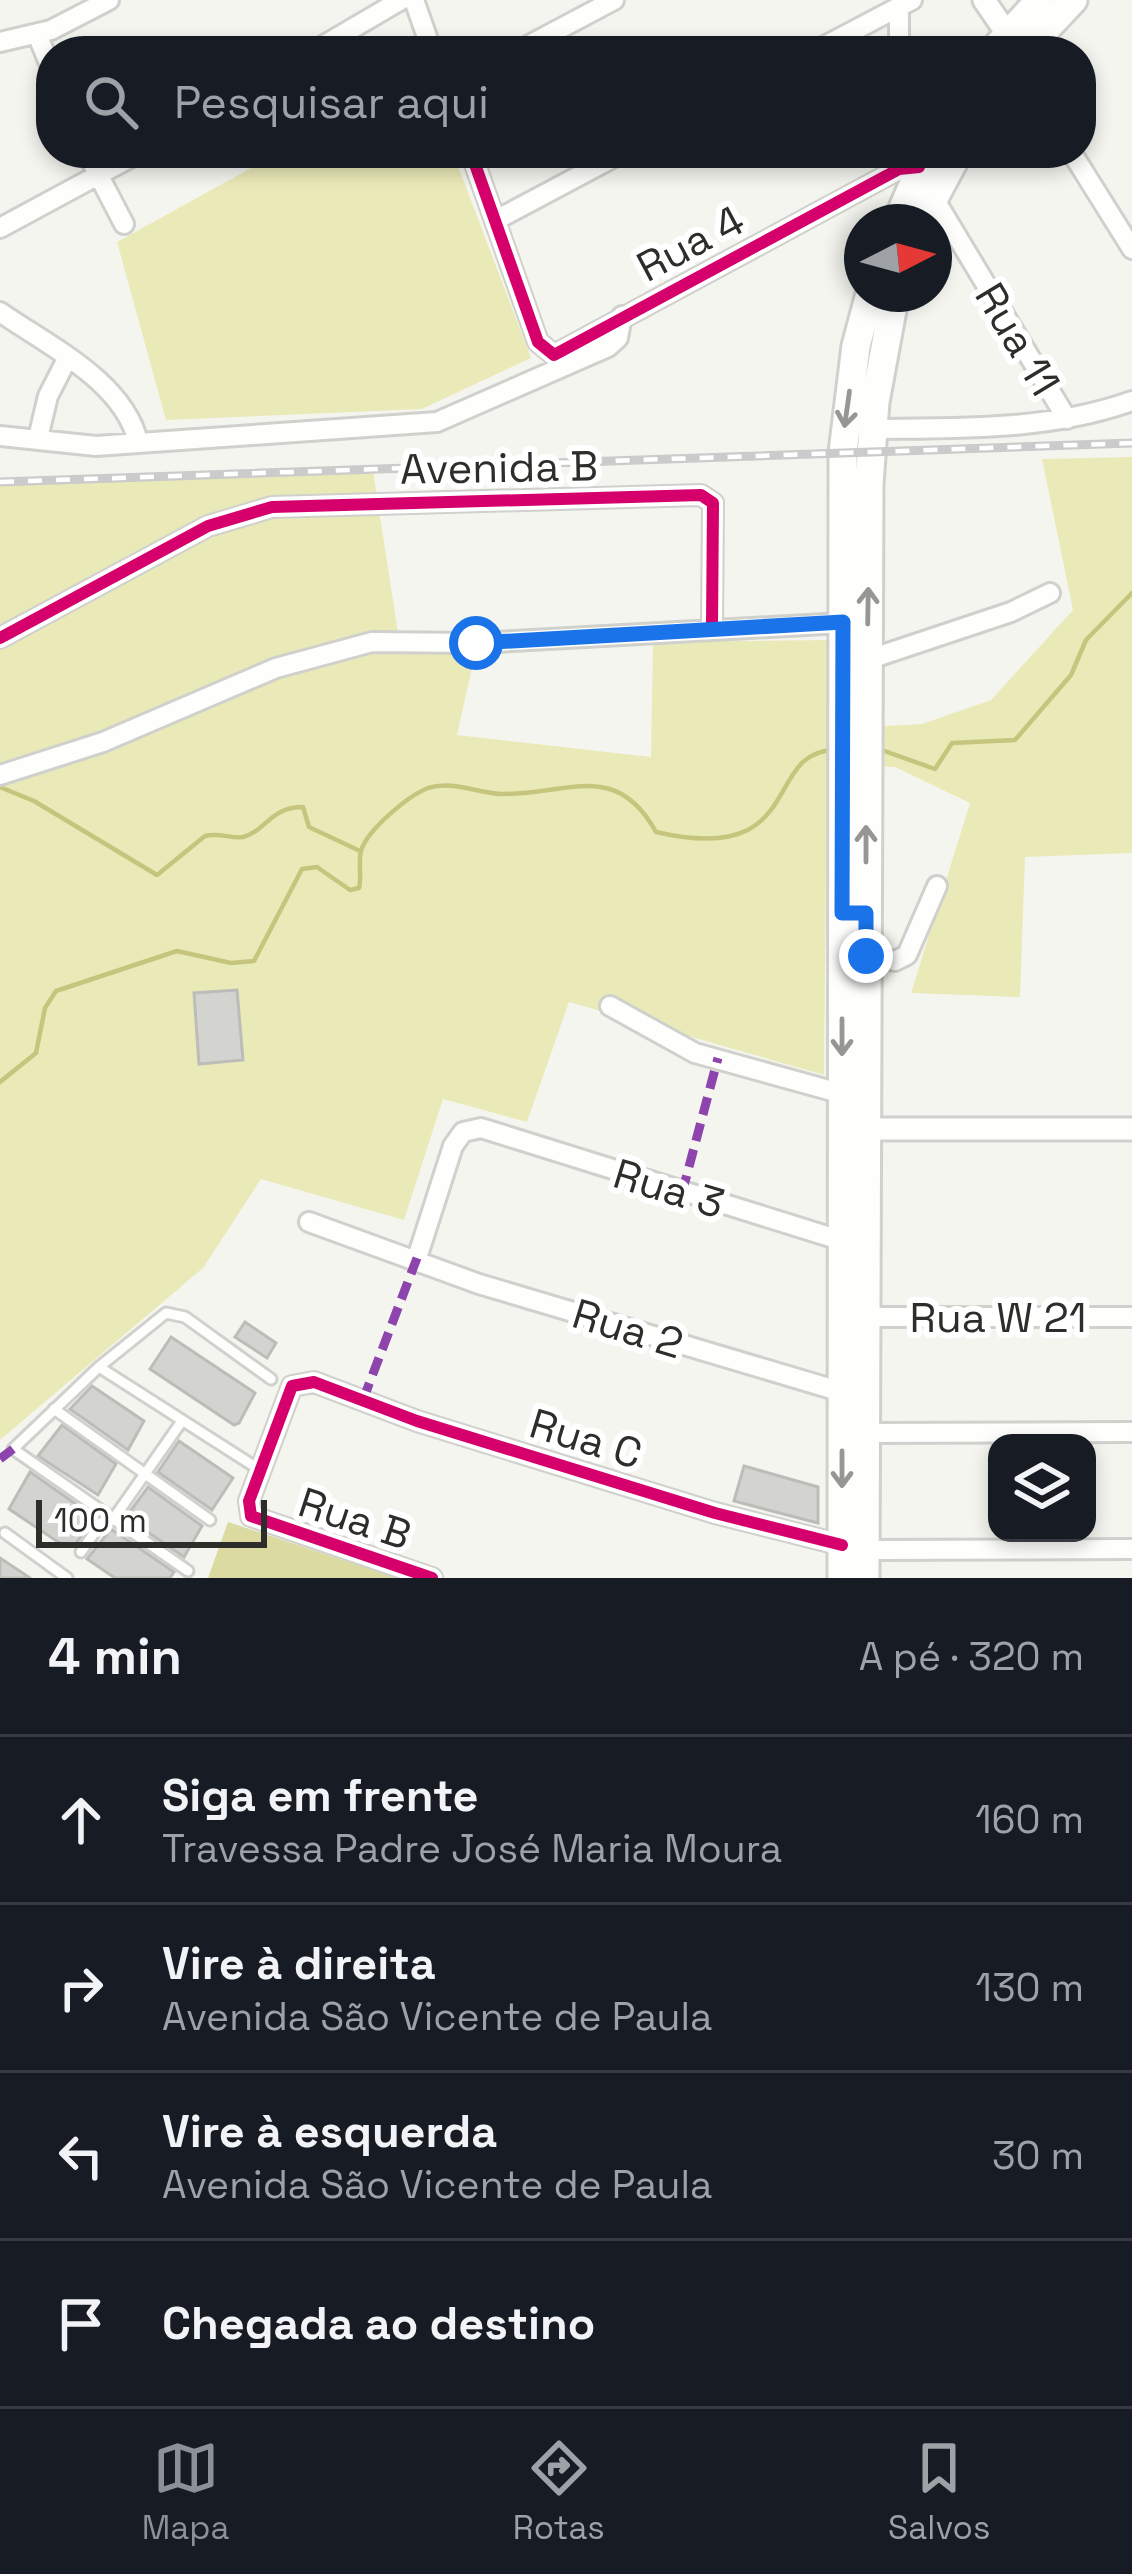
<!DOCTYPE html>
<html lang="pt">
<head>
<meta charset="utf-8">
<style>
	:root { --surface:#171b24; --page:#242831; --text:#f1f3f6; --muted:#9ea1a6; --line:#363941; --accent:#8c9099 }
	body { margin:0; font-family:"Space Grotesk",sans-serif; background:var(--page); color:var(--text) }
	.controls { position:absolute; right:36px; bottom:36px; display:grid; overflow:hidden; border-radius:24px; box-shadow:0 6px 18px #0003 }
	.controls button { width:108px; height:108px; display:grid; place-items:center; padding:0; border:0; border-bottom:3px solid var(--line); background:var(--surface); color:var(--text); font:60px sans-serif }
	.compass { position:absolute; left:844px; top:204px; width:108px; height:108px; border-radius:50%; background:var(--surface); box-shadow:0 6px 18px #0003; rotate:84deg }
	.scale { position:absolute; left:36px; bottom:30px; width:231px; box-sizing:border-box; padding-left:12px; border:6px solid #2d2d29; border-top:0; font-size:33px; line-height:42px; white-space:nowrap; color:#2d2d29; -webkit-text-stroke:9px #fff; paint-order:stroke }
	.stop { position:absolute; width:36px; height:36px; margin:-27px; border:9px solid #1a73e8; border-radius:50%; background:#fff }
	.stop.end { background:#1a73e8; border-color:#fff; box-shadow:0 3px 12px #0008 }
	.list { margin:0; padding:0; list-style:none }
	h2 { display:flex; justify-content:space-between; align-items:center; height:156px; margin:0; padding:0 48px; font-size:51px }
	h2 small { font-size:39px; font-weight:400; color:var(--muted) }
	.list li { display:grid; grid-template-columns:78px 1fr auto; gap:36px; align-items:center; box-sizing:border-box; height:168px; padding:0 48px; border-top:3px solid var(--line) }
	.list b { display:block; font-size:45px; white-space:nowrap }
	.list p { margin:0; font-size:39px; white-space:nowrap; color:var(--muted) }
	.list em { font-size:39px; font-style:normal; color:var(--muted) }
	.icon { flex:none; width:66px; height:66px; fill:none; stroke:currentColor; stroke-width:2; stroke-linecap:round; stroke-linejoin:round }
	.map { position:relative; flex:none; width:1132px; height:1578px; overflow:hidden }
	.search { position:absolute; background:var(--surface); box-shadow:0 6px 18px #0003; left:36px; right:36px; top:36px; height:132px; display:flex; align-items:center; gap:30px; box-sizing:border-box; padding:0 42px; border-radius:48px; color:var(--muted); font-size:45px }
	.sheet { height:828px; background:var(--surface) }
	nav { display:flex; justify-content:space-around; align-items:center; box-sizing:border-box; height:168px; border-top:3px solid var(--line); background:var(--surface); font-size:33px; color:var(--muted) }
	nav a { display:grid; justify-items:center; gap:6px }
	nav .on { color:var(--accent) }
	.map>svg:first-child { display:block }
	.green { fill:#eaeab9 }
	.forest { fill:#dbdaa1 }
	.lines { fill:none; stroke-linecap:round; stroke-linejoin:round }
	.stream { stroke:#c6c57d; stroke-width:4.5 }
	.building { fill:#d3d4d0; stroke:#bcbdb8; stroke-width:3 }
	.service-casing { stroke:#d0d0cc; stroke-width:15 }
	.minor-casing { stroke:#d0d0cc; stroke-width:24 }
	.tertiary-casing { stroke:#d0d0cc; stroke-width:27 }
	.primary-casing { stroke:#d0d0cc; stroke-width:33 }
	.service { stroke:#fefefd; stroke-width:9 }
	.minor { stroke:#fefefd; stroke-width:18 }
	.tertiary { stroke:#fefefd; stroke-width:21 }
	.primary { stroke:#fefefd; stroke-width:27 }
	.rail-casing { stroke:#cbcbcb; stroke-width:9 }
	.rail { stroke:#fff; stroke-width:4.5; stroke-dasharray:14; stroke-linecap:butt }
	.quiet { stroke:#8e44ad; stroke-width:9; stroke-dasharray:18 9; stroke-linecap:butt }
	.cycleway-casing { stroke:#fff; stroke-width:20 }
	.cycleway { stroke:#d6006c; stroke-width:12 }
	.oneway { stroke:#969693 }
	.route { stroke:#1a73e8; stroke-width:15 }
	.labels { text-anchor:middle; stroke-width:12; stroke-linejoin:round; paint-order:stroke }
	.street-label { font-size:42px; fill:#2d2d29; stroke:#fff }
</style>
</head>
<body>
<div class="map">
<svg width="1132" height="1578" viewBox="0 0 1132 1578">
	<rect width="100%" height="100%" fill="#f5f5f0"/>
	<path class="green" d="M278,153H453L531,358L422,409L166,420L117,242Z
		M1132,457V853L1025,857L1020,997L911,993L970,803L895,767L827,765L824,1075L569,1002L527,1122L443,1099L404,1220L261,1179L203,1268L0,1440V482L373,471L401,652L476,650L457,735L651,757L653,642L827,640L828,729L922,724L991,700L1073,610L1042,459Z"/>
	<path class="forest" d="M228,1522L397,1578H208Z"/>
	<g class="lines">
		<path class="stream" d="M876,748L935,769L952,743L1015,740L1071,675L1086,640L1132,593
			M0,787L34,801L157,875L205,836C219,832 231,839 243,837C266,831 270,807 303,807L309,827L360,851
			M0,1082L36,1053L45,1008L56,991L177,951L231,963L254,961L302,869L317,867L350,890L359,888C362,876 358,863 361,851C367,830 408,796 428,788C452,780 477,793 501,794C566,795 616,759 656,832C807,867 762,752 834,750"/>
	</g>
	<path class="building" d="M237,990L243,1060L199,1064L194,993Z
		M245,1322L276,1343L267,1358L235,1337Z
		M171,1337L255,1393L239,1423L234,1425L150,1369Z
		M92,1386L144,1421L128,1450L70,1409Z
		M62,1425L116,1464L98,1495L38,1456Z
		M179,1441L233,1478L212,1510L158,1472Z
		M744,1466L818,1487V1523L734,1501Z
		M30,1472L86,1511L82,1518L90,1523L75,1545L64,1546L9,1509Z
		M148,1487L202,1526L184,1557L126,1517Z
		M111,1529L174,1572L170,1578H115L87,1559Z
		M0,1558L30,1578H0Z"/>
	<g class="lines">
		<defs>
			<path id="service" d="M99,1367L260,1470
				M54,1409L210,1520
				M5,1533L67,1578
				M81,1552L101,1523L114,1518L182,1421
				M188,1571L13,1449L99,1367L166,1313L185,1317L271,1379"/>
			<path id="minor" d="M414,0L432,51
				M899,7V51
				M37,34L51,68
				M0,42L51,30L109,0
				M314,51L401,0
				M518,51L614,0
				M815,51L912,0
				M87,153L124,224
				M471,153L538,342L554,355L899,169L919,167
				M1072,153L1132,249
				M932,195L1067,419
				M498,219L622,153
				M0,228L139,153
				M0,312C47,345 124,381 138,442
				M871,429C959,428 1048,431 1132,401
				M0,436L96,446L437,422L608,347L618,338L622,316
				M38,438L48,396L67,359
				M0,638L208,526L272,507L701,495L713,503L712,627
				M867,660L1011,612L1050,593
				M0,775L103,742L276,668L372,642L476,643L843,623
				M866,955L895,961L907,955L937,886
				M610,1006L695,1053L843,1094
				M309,1222L479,1284L842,1392
				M417,1258L453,1146L463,1132L481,1128L843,1241
				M865,1317H1132
				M865,1433L1132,1432
				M866,1550L1132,1549
				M432,1578L251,1516L249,1501L292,1386L314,1382L417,1421L715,1513L842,1545"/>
			<path id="tertiary" d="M984,0L1008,35
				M864,1129H1132"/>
			<path id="primary" d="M993,51L1040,0
				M1025,51L1073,0
				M897,222L927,153
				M921,222L958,153
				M842,1578L843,452L856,346L870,294
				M865,1578L869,484L875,402L895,294"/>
		</defs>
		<use href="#service" class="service-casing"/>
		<use href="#minor" class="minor-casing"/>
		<use href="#tertiary" class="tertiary-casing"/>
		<use href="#primary" class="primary-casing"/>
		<use href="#service" class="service"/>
		<use href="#minor" class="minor"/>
		<use href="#tertiary" class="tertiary"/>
		<use href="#primary" class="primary"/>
		<defs>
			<path id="rail" d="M0,482L1132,443"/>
		</defs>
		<use href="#rail" class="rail-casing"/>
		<use href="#rail" class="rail"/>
		<path class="quiet" d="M682,1193L718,1058
			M363,1400L417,1258
			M0,1459L13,1449"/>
		<defs>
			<path id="cycleway" d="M471,153L538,342L554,355L899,169L919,167
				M0,638L208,526L272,507L701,495L713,503L712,627
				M432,1578L251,1516L249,1501L292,1386L314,1382L417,1421L715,1513L842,1545"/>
		</defs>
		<use href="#cycleway" class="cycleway-casing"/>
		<use href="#cycleway" class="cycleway"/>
	</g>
	<defs><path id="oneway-shaft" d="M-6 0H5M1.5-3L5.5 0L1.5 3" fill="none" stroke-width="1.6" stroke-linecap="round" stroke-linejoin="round" transform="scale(3)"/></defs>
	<g class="oneway">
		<use href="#oneway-shaft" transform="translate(847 409) rotate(98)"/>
		<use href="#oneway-shaft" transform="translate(868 606) rotate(-89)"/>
		<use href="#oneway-shaft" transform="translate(866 844) rotate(-90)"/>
		<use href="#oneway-shaft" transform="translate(842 1037) rotate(90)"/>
		<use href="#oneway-shaft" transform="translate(842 1469) rotate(90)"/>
	</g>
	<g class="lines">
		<path class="route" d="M476,643L843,622L842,913H866V956"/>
	</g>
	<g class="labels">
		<g class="street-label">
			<text transform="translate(690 243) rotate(-28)" y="15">Rua 4</text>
			<text transform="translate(1018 339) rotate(59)" y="15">Rua 11</text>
			<text transform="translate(499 467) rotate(-1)" y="15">Avenida B</text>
			<text transform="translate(669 1188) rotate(17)" y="15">Rua 3</text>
			<text x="998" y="1332">Rua W 21</text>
			<text transform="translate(628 1328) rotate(17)" y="15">Rua 2</text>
			<text transform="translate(586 1438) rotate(17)" y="15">Rua C</text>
			<text transform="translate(355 1518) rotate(18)" y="15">Rua B</text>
		</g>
	</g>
</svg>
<div class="controls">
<button><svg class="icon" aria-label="layers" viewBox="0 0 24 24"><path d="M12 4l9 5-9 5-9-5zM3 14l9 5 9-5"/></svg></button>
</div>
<svg class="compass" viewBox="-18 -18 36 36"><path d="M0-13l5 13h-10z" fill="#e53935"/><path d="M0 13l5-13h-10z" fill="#9ea1a6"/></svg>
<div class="scale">100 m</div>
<div class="stop" style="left:476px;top:643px"></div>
<div class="stop end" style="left:866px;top:956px"></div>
<div class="search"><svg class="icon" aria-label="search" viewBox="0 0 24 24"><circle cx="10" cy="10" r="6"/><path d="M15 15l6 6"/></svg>Pesquisar aqui</div>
</div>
<section class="sheet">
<h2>4 min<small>A pé · 320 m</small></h2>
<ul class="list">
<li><svg class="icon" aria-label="ahead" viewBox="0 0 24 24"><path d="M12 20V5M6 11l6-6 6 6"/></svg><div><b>Siga em frente</b><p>Travessa Padre José Maria Moura</p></div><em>160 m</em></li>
<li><svg class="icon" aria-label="right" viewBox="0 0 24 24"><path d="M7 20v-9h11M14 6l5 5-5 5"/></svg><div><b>Vire à direita</b><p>Avenida São Vicente de Paula</p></div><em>130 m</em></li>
<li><svg class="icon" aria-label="left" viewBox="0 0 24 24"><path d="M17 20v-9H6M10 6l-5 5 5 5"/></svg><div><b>Vire à esquerda</b><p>Avenida São Vicente de Paula</p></div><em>30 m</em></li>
<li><svg class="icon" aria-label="arrive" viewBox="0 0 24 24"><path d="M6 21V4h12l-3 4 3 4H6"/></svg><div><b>Chegada ao destino</b></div></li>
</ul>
</section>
<nav>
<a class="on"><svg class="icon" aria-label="map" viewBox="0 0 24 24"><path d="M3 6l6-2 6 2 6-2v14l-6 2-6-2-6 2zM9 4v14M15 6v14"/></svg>Mapa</a>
<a><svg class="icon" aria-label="directions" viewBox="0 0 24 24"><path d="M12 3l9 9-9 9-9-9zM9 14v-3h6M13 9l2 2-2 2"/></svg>Rotas</a>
<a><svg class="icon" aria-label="saved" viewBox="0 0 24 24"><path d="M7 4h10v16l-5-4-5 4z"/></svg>Salvos</a>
</nav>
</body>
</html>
